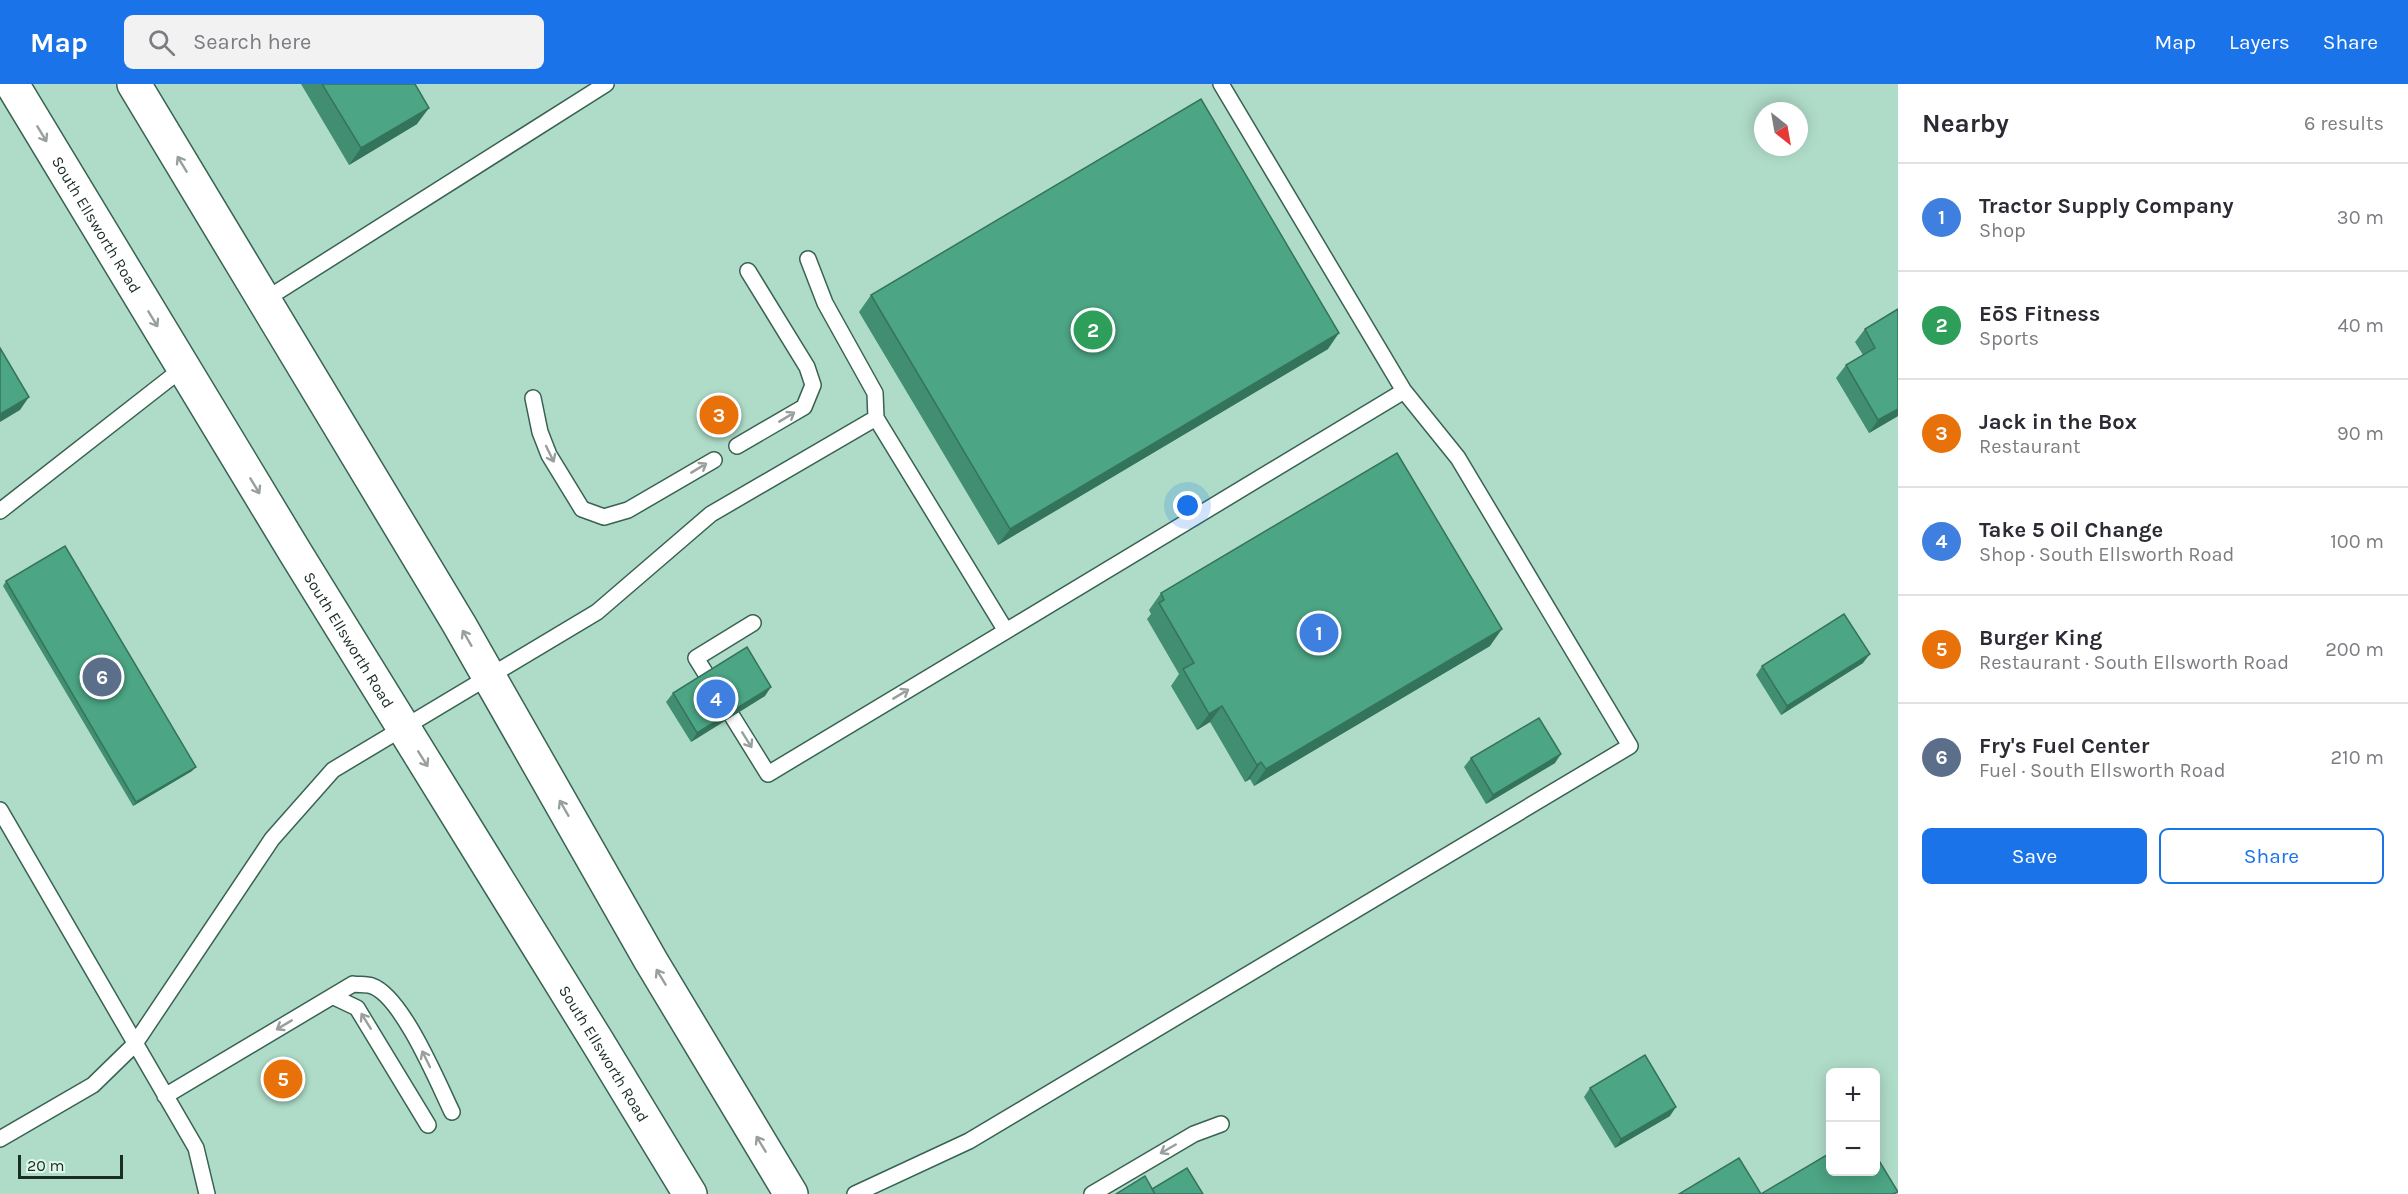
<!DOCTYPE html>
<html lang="en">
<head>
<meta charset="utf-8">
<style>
	:root { --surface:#fff; --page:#f2f2f3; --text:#2b2b33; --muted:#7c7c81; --line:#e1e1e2; --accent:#1a73e8 }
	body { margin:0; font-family:Karla,sans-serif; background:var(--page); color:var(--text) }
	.controls { position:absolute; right:18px; bottom:18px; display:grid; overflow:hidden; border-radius:9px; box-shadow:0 3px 15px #0003 }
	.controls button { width:54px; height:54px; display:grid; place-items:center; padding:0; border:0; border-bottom:2px solid var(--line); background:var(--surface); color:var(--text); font:30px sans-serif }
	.compass { position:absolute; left:1754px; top:18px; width:54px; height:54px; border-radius:50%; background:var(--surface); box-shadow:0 3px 15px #0003; rotate:149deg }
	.scale { position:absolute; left:18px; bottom:15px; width:105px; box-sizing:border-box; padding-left:6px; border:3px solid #1a2c25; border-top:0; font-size:16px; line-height:21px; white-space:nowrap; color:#1a2c25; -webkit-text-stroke:4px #e1f7ed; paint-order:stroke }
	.you { position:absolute; left:1188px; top:422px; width:21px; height:21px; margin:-15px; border:4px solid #fff; border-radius:50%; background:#1a73e8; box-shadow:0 0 0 9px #1a73e833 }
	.badge { display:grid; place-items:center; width:39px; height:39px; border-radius:50%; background:var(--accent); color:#fff; font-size:20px; font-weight:700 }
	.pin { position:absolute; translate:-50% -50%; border:3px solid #fff; box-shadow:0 2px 6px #0006 }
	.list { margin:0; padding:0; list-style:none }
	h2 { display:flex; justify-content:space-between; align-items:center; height:78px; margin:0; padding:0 24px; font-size:26px }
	h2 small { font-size:20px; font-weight:400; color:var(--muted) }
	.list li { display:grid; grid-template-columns:39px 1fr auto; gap:18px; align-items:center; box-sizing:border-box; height:108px; padding:0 24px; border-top:2px solid var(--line) }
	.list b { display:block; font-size:22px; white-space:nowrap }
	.list p { margin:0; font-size:20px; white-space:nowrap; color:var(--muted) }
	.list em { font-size:20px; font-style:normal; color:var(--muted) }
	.actions { display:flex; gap:12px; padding:18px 24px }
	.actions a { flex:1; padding:14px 0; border:2px solid var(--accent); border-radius:9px; text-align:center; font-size:21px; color:var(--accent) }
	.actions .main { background:var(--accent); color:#fff }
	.icon { flex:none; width:33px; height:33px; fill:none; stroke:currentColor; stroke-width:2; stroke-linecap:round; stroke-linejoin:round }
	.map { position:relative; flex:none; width:1898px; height:1110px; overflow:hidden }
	header { display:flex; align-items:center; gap:36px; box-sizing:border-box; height:84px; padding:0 30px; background:var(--accent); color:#fff }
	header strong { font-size:28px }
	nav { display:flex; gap:33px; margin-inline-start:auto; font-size:21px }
	.search { width:420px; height:54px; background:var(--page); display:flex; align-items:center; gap:15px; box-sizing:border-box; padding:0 21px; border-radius:9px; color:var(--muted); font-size:22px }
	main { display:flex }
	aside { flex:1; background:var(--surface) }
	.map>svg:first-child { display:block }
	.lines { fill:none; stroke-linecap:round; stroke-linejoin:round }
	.lane-casing { stroke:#396252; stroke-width:18 }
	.primary-casing { stroke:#396252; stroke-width:36 }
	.lane { stroke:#fff; stroke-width:15 }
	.primary { stroke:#fff; stroke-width:33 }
	.wall { fill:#418e72 }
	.shaded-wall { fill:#35745c }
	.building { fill:#4ca584; stroke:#35745c; stroke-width:1.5 }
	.oneway { stroke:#98a09d }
	.labels { text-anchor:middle; stroke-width:4.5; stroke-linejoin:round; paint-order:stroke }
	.street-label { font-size:16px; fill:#1a2c25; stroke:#e1f7ed }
</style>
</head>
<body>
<header>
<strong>Map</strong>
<div class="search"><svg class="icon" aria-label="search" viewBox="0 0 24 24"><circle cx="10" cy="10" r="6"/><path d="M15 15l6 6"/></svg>Search here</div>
<nav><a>Map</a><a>Layers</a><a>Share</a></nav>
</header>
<main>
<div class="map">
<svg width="1898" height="1110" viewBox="0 0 1898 1110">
	<rect width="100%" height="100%" fill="#afdcc8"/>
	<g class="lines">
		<defs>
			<path id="lane" d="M1221,0L1404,307
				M808,175L825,219L875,309L876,334
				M263,217L606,0
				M533,314L540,348L549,371L582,425L604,433L628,426L714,376
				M737,362L804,323L813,301L807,283L748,187
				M0,427L183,284
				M753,539L696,574L768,690L1006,547
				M0,726L196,1064L207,1110
				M334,913L357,924L428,1041
				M165,1012L353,900C358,901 367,900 372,902C402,912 438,999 452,1028
				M0,1055L93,1001L134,961L272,755L333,686L597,528L711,430L876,334L1006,547L1404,307L1458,374L1630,662L969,1057L855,1110
				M1092,1110L1194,1050L1221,1040"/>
			<g id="primary">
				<path id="s1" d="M12,0L295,468L597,957L690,1110"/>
				<path d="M134,0L459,540L651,877L791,1110"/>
			</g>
		</defs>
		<use href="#lane" class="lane-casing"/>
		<use href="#primary" class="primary-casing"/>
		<use href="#lane" class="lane"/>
		<use href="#primary" class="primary"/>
	</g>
	<path class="wall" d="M301,0H415L417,40L349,81Z
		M871,211L1328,265L998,461L859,228Z
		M1898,225V332L1869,349L1836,294L1846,281L1863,271L1855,258L1865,245Z
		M6,497L192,687L133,722L3,502Z
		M1161,509L1490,562L1254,702L1250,695L1245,698L1210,638L1197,646L1171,602L1179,590L1147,535L1151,530L1149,526Z
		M1863,579L1781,631L1756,591L1762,582Z
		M673,609L765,612L691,658L666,618Z
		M1471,674L1555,679L1486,720L1464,683Z
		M1590,1004L1670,1032L1615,1064L1584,1013Z"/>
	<path class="shaded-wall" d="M429,24L417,40L349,81L361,64Z
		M1339,249L1328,265L998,461L1010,445Z
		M29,313L20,326L0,338V330Z
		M1898,325V332L1869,349L1878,336Z
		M1502,545L1490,562L1254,702L1266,685Z
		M1870,570L1863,579L1781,631L1787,622Z
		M771,603L765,612L691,658L697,649Z
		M1222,622L1210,638L1197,646L1209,630Z
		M1561,670L1555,679L1486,720L1493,711Z
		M1261,678L1250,695L1245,698L1257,681Z
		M196,683L192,687L133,722L136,718Z
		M1676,1023L1670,1032L1615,1064L1621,1055Z"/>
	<path class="building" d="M322,0H415L429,24L361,64Z
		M1201,15L1339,249L1010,445L871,211Z
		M1898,225V325L1878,336L1846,281L1875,264L1865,245Z
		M0,264L29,313L0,330Z
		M1397,369L1502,545L1266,685L1261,678L1257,681L1222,622L1209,630L1183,585L1194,579L1159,519L1164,516L1161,509Z
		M65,462L196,683L136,718L6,497Z
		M1844,530L1870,570L1787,622L1762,582Z
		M747,563L771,603L697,649L673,609Z
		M1539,634L1561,670L1493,711L1471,674Z
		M1645,971L1676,1023L1621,1055L1590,1004Z
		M1830,1069V1088H1875V1070L1898,1108L1893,1110H1761Z
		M1739,1074L1761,1110H1679Z
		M1187,1084L1203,1110H1155L1152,1105Z
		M1145,1092L1155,1110H1116Z"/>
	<defs><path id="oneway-shaft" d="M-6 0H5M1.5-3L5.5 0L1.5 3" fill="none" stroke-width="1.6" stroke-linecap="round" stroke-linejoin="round" transform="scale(1.5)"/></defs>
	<g class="oneway">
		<use href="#oneway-shaft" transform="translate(42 50) rotate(59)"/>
		<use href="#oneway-shaft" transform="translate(182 80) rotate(-121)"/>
		<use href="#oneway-shaft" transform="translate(153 235) rotate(59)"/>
		<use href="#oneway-shaft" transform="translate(787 333) rotate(-31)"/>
		<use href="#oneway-shaft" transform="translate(550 370) rotate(64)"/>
		<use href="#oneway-shaft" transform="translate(699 384) rotate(-31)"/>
		<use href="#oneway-shaft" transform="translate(255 402) rotate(59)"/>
		<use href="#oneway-shaft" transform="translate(467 554) rotate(-120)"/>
		<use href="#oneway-shaft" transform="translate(901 610) rotate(-31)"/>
		<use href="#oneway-shaft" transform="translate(747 656) rotate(58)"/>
		<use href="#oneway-shaft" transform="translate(423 675) rotate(58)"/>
		<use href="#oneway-shaft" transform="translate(564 724) rotate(-120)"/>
		<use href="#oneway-shaft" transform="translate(661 893) rotate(-121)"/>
		<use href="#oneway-shaft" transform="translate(366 937) rotate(-122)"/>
		<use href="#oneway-shaft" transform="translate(284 941) rotate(149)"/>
		<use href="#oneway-shaft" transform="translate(426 975) rotate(-116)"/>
		<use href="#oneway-shaft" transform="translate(761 1060) rotate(-121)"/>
		<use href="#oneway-shaft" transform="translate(1168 1065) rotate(150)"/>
	</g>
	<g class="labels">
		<g class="street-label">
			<text dy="6" stroke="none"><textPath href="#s1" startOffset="164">South Ellsworth Road</textPath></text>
			<text dy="6" stroke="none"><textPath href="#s1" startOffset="650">South Ellsworth Road</textPath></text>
			<text dy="6" stroke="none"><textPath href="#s1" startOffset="1136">South Ellsworth Road</textPath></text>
		</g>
	</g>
</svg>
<div class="controls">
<button>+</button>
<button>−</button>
</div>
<svg class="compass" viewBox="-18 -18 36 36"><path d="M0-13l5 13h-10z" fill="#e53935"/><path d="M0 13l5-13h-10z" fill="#7c7c81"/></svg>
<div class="scale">20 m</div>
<div class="you"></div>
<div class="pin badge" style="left:1319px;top:549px;background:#3f7fe0">1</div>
<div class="pin badge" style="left:1093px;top:246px;background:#2e9e5b">2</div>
<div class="pin badge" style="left:719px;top:331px;background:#e8710a">3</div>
<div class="pin badge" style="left:716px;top:615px;background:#3f7fe0">4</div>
<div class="pin badge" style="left:283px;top:995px;background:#e8710a">5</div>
<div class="pin badge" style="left:102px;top:593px;background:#5c6f8a">6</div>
</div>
<aside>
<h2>Nearby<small>6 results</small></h2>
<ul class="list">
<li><span class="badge" style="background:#3f7fe0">1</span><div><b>Tractor Supply Company</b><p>Shop</p></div><em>30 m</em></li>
<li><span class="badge" style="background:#2e9e5b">2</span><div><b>EōS Fitness</b><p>Sports</p></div><em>40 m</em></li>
<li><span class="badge" style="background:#e8710a">3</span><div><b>Jack in the Box</b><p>Restaurant</p></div><em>90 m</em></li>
<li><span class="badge" style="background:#3f7fe0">4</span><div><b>Take 5 Oil Change</b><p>Shop · South Ellsworth Road</p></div><em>100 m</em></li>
<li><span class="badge" style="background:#e8710a">5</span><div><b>Burger King</b><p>Restaurant · South Ellsworth Road</p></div><em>200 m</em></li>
<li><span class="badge" style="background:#5c6f8a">6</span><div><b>Fry's Fuel Center</b><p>Fuel · South Ellsworth Road</p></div><em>210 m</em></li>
</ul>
<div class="actions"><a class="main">Save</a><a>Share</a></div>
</aside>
</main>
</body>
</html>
